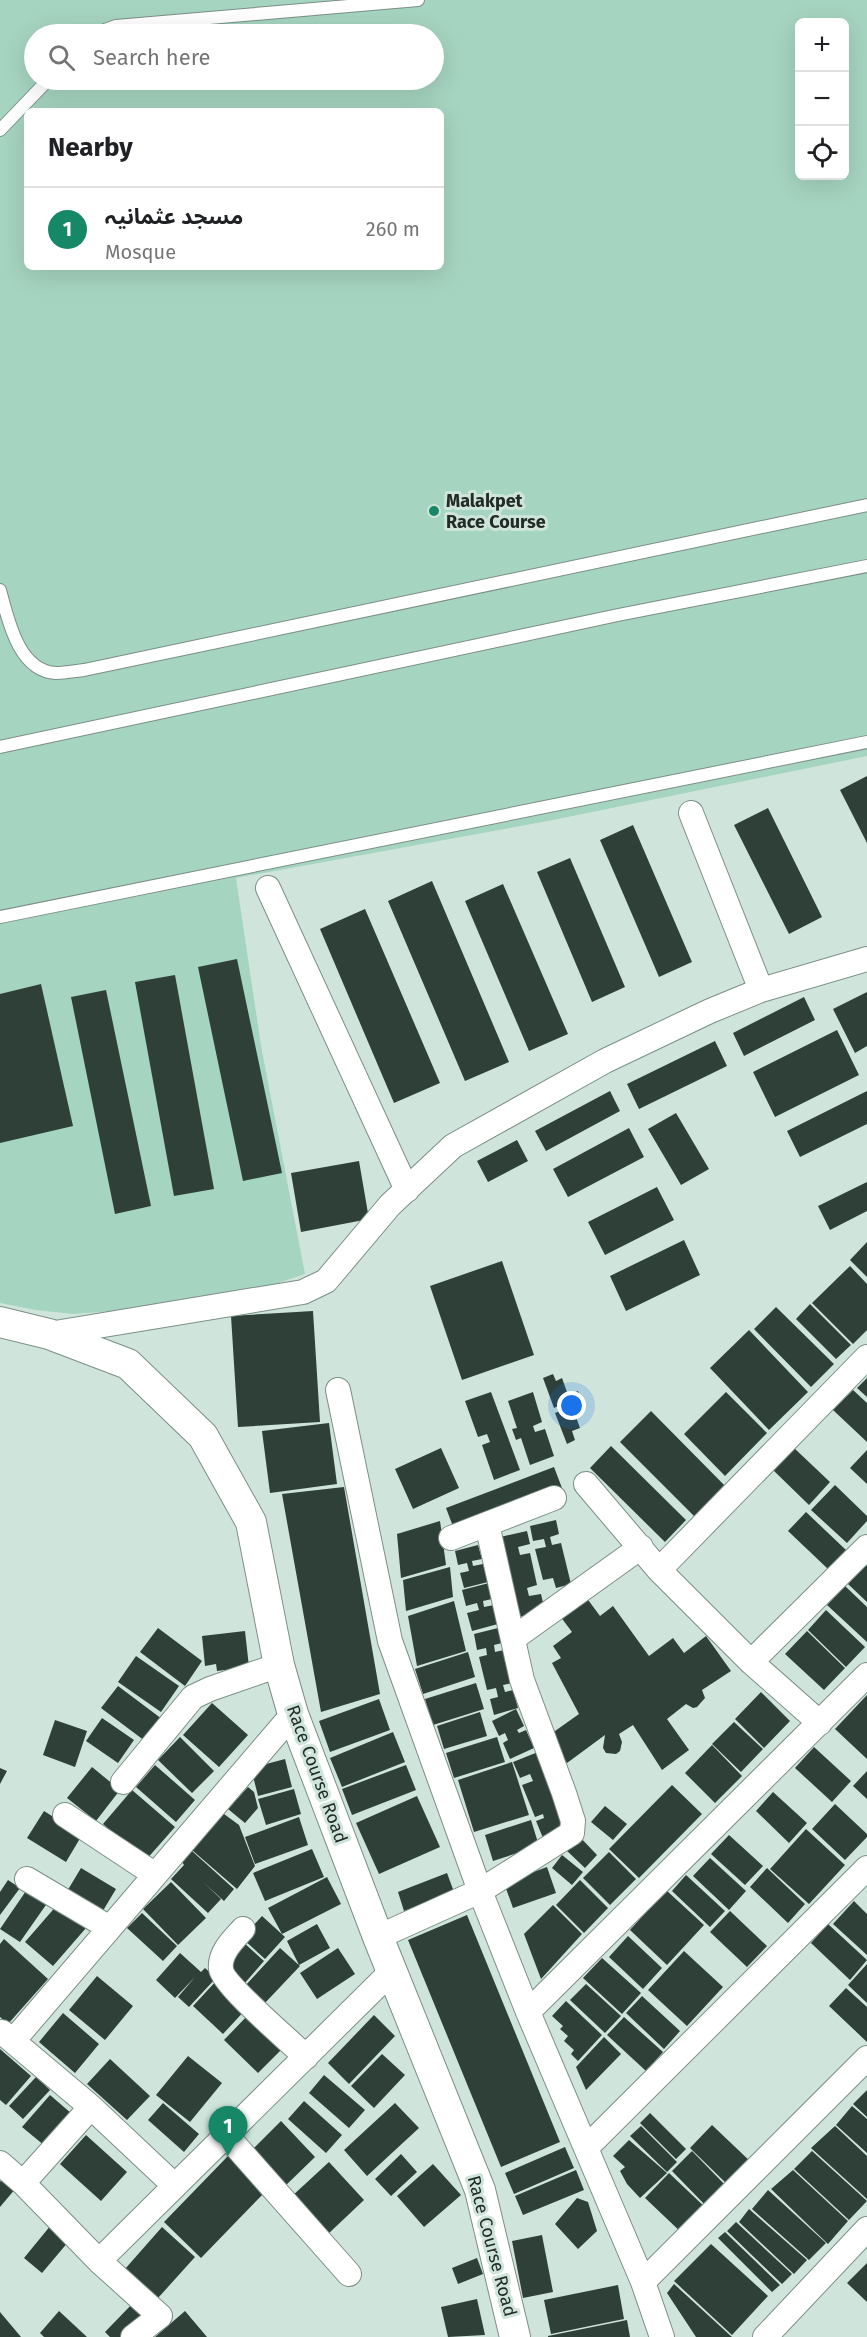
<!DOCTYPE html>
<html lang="en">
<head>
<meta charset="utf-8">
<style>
	:root { --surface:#fff; --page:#f2f2f2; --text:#202124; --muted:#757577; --line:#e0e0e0; --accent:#168868 }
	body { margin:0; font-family:"Fira Sans","Noto Sans Arabic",sans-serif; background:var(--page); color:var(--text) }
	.controls { position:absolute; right:18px; top:18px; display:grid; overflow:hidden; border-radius:9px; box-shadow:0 6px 24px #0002 }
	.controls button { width:54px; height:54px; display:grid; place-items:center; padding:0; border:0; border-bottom:2px solid var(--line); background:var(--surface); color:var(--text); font:30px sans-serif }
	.you { position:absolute; left:572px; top:1406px; width:21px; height:21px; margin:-15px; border:4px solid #fff; border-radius:50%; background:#1a73e8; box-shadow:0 0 0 9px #1a73e833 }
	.badge { display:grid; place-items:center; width:39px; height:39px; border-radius:50%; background:var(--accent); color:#fff; font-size:20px; font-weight:700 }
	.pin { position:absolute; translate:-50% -50px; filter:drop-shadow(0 2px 3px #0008) }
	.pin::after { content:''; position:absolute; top:32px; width:21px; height:18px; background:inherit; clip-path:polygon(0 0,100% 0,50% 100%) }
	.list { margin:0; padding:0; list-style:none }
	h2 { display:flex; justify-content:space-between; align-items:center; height:78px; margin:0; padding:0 24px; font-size:26px }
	h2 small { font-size:20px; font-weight:400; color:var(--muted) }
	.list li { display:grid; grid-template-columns:39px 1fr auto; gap:18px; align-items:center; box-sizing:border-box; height:84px; padding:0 24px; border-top:2px solid var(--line) }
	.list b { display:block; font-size:22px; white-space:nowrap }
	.list p { margin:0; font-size:20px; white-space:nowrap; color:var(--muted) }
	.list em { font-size:20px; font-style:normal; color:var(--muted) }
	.icon { flex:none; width:33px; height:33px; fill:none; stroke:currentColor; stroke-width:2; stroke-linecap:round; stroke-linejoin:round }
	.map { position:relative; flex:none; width:867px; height:2337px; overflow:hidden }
	.search { position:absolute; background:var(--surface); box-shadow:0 6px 24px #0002; left:24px; top:24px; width:420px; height:66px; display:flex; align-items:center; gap:15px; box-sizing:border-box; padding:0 21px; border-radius:33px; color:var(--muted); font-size:22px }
	.panel { position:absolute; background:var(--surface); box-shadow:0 6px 24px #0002; left:24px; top:108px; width:420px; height:162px; border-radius:9px }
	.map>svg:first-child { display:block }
	.green { fill:#a5d4c0; fill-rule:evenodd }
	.building { fill:#2e4038 }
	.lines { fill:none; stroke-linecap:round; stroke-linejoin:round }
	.service-casing { stroke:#7b8f86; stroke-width:14 }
	.minor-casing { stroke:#7b8f86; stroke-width:26 }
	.tertiary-casing { stroke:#7b8f86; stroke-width:32 }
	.service { stroke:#fff; stroke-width:12 }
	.minor { stroke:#fff; stroke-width:24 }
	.tertiary { stroke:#fff; stroke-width:30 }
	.poi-dot { fill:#168868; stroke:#cfe5db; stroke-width:2 }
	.labels { text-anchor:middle; stroke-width:6; stroke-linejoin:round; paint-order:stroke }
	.poi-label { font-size:18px; font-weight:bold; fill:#232b27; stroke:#cfe5db; text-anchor:start }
	.street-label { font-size:18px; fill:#232b27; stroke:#cfe5db }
</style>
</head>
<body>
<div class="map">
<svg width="867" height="2337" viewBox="0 0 867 2337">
	<rect width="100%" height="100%" fill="#cfe5db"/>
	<path class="green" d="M0,0H867V756L548,821L236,878L261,1046L305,1274L239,1296L114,1311L73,1314L36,1310L0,1303ZM800,22H844V176H800ZM34,34H434V80H34ZM27,111H441V267H27Z"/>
	<path class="building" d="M867,776V843L840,790Z
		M768,808L822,917L789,934L734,825Z
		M633,825L692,962L659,977L600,840Z
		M570,858L625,987L592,1002L537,872Z
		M432,881L509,1062L465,1081L388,901Z
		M503,884L568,1034L529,1051L465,901Z
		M365,909L440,1083L394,1103L320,929Z
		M237,959L282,1173L243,1181L198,967Z
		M175,975L214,1189L174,1196L135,982Z
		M41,984L73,1126L0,1143V994Z
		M106,990L151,1206L115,1214L71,997Z
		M867,992V1046L855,1053L833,1009Z
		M804,997L815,1020L744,1056L733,1033Z
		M837,1030L859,1075L775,1117L753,1072Z
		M715,1041L727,1066L639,1109L627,1084Z
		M610,1091L620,1111L546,1151L535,1131Z
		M867,1091V1124L800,1157L787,1131Z
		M676,1113L709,1169L681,1185L648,1129Z
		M629,1128L644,1157L568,1197L553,1169Z
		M517,1140L528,1161L488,1182L477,1161Z
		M359,1161L369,1219L301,1232L291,1173Z
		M867,1182V1211L830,1230L818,1206Z
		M657,1187L674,1220L605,1255L588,1222Z
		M684,1240L700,1275L626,1311L610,1276Z
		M867,1242V1277L850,1260Z
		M502,1261L534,1355L462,1380L430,1286Z
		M850,1266L867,1284V1330L853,1344L812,1303Z
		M810,1304L851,1345L836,1359L796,1319Z
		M776,1307L834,1364L811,1387L754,1329Z
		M313,1311L320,1422L238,1427L231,1316Z
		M749,1330L808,1392L769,1430L710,1368Z
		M553,1374L556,1381L562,1378L568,1395L578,1391L582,1402L572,1406L580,1428L572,1431L575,1440L567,1444L555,1413L566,1409L564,1403L554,1408L543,1378Z
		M867,1378V1397L857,1388Z
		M853,1390L867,1403V1442L833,1410Z
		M491,1392L520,1470L494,1480L482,1445L490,1442L487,1434L478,1437L465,1401Z
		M533,1392L542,1422L533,1426L535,1432L545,1429L554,1456L530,1465L521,1438L516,1440L512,1429L517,1428L508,1401Z
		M726,1392L767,1433L725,1476L684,1434Z
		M651,1411L730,1491L699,1521L620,1442Z
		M329,1423L337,1484L270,1493L262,1431Z
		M611,1446L686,1520L665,1542L590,1468Z
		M793,1447L830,1482L809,1505L772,1469Z
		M441,1448L459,1488L413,1509L395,1469Z
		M867,1450V1484L850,1468Z
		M554,1467L562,1488L454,1529L446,1508Z
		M835,1485L867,1516V1521L847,1543L811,1510Z
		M344,1487L380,1694L321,1712L282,1494Z
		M806,1512L846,1550L828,1569L788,1531Z
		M556,1520L559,1534L550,1537L552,1545L561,1543L571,1584L556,1588L553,1578L543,1580L535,1549L546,1547L544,1539L533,1541L530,1526Z
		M440,1521L446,1565L401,1578L397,1534Z
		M527,1531L530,1544L518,1547L520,1555L530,1553L537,1585L527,1588L529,1596L541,1594L545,1611L518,1617L500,1537Z
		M478,1545L482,1559L472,1561L473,1566L483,1564L488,1582L464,1588L460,1573L469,1571L467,1563L458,1565L455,1551Z
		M867,1564V1602L848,1584Z
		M450,1567L453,1597L406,1611L403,1580Z
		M489,1583L492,1599L483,1601L484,1607L494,1605L498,1624L472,1631L467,1613L479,1610L477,1603L466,1606L462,1590Z
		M845,1586L867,1607V1642L827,1605Z
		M583,1593L600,1616L613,1606L649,1656L673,1638L684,1653L706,1636L731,1671L702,1690L705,1698L697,1707L693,1708L686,1704L667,1719L689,1750L662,1770L633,1725L619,1734L622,1742L620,1751L616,1754L606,1753L603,1748L605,1735L567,1763L548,1736L579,1714L552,1663L561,1658L553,1646L572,1632L557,1612Z
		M454,1601L466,1651L417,1666L408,1616Z
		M826,1610L865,1647L846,1667L808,1630Z
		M158,1628L202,1661L185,1686L140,1652Z
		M498,1628L502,1643L494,1645L495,1652L504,1650L512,1683L503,1685L505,1692L513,1690L518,1708L494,1715L490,1699L498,1697L496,1688L487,1690L479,1657L487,1655L486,1648L477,1650L474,1634Z
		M245,1631L249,1667L217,1671L216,1664L205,1666L202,1636Z
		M807,1631L845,1668L824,1690L785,1654Z
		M468,1652L475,1677L423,1694L415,1669Z
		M136,1656L179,1686L161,1712L118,1682Z
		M476,1683L484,1709L433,1725L425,1699Z
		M118,1686L162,1719L145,1741L101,1708Z
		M761,1692L790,1721L764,1748L735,1719Z
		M867,1695V1759L835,1729Z
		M379,1699L390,1730L330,1752L319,1721Z
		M212,1703L248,1735L219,1767L183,1735Z
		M516,1709L524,1726L517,1730L519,1733L526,1730L534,1748L510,1759L503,1743L508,1740L505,1733L499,1736L492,1721Z
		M480,1712L487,1736L444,1749L437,1726Z
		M102,1718L134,1740L118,1763L86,1741Z
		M55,1720L87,1731L75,1767L43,1755Z
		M734,1722L763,1749L741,1772L712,1744Z
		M393,1732L405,1762L342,1787L330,1758Z
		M180,1737L214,1771L192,1793L158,1760Z
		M497,1737L505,1762L454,1778L446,1753Z
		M712,1745L742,1776L715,1803L685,1773Z
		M814,1747L851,1781L832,1802L795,1768Z
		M538,1752L568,1829L543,1838L536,1821L544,1818L543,1814L535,1817L522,1785L533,1781L530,1774L520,1778L513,1762Z
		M285,1759L292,1787L258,1796L251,1768Z
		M512,1762L529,1815L474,1832L458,1780Z
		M155,1765L195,1800L176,1822L136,1787Z
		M406,1765L416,1790L352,1815L342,1789Z
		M92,1767L120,1790L96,1821L67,1798Z
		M0,1768L7,1771L0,1784Z
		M867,1771V1799L853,1786Z
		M672,1785L702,1814L639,1878L609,1849Z
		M248,1787L254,1792L258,1808L245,1823L228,1809Z
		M294,1789L301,1814L266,1825L258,1799Z
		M132,1790L175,1827L145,1861L103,1824Z
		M773,1792L807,1823L789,1843L756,1811Z
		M417,1796L440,1847L379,1874L356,1823Z
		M835,1804L867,1834V1837L845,1860L812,1829Z
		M605,1806L627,1824L613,1840L591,1822Z
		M44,1811L82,1835L66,1862L27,1838Z
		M224,1814L239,1825L255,1866L237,1889L192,1850Z
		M299,1817L308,1845L255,1864L245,1837Z
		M531,1820L539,1846L493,1861L485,1835Z
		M806,1829L845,1865L809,1904L770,1869Z
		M578,1835L597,1855L585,1868L565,1849Z
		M729,1835L763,1866L745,1885L711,1854Z
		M312,1849L324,1877L265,1901L253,1873Z
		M192,1851L234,1889L224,1901L203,1882L221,1899L208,1913L171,1879L184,1865L182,1862Z
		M609,1852L636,1879L610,1905L583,1878Z
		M562,1855L583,1872L572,1885L552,1868Z
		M710,1858L746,1891L729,1910L693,1876Z
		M547,1867L556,1893L513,1908L504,1883Z
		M81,1868L116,1889L101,1914L66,1893Z
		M767,1868L805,1904L788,1923L750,1887Z
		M447,1873L454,1892L404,1911L398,1892Z
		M686,1875L725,1911L710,1927L672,1891Z
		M327,1877L341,1904L282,1934L268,1908Z
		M8,1880L20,1888L0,1915V1892Z
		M580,1880L608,1908L584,1933L556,1905Z
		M171,1882L206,1918L178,1945L143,1909Z
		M28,1888L48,1902L20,1942L0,1929Z
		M666,1890L704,1925L667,1965L630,1930Z
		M854,1901L867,1914V1955L833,1924Z
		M58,1904L86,1928L53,1966L25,1942Z
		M553,1905L582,1934L541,1979L524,1934Z
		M730,1911L767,1946L747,1967L710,1932Z
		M142,1913L177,1946L163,1961L127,1928Z
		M467,1915L560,2142L501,2167L408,1940Z
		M262,1916L285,1937L265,1959L242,1938Z
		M317,1924L330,1948L299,1965L287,1941Z
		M828,1924L867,1960L850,1980L811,1943Z
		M628,1936L662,1968L643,1989L609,1957Z
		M4,1939L48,1979L8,2024L0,2017V1944Z
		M243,1942L264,1961L244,1984L222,1965Z
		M280,1948L300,1966L264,2004L245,1986Z
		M338,1948L355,1974L317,1999L300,1973Z
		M684,1951L723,1987L687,2026L648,1990Z
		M180,1953L201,1972L205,1968L216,1978L189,2007L178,1997L195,1977L175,1998L156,1980Z
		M602,1958L641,1993L622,2014L583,1978Z
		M867,1964V2003L848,1985Z
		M97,1976L133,2006L105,2040L69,2010Z
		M218,1979L248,2007L223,2034L193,2006Z
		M586,1984L621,2016L605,2033L570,2000Z
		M846,1988L867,2007V2042L829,2006Z
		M642,1996L680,2031L664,2049L626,2013Z
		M566,2001L602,2035L578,2061L571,2054L574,2050L564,2041L568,2036L560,2029L563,2026L552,2016Z
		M63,2013L99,2044L75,2073L39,2042Z
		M250,2013L284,2047L258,2073L224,2040Z
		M374,2015L395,2036L349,2084L328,2063Z
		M624,2017L663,2052L646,2071L607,2035Z
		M604,2037L621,2054L586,2090L576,2067Z
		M0,2049L31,2076L6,2105L0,2100Z
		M382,2054L405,2075L374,2108L351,2086Z
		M188,2056L222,2083L190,2122L156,2095Z
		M110,2059L150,2096L127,2120L87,2084Z
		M324,2075L365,2110L349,2128L309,2093Z
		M36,2077L50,2090L23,2119L9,2106Z
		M867,2090V2117L853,2104Z
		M50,2095L72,2114L45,2146L22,2127Z
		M304,2101L342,2135L326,2153L288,2119Z
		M163,2103L199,2134L184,2152L148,2120Z
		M395,2103L419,2128L367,2176L344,2150Z
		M852,2106L867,2119V2153L836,2125Z
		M650,2113L686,2149L676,2159L640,2123Z
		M281,2121L315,2157L282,2189L248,2154Z
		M712,2125L753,2164L730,2187L690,2148Z
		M641,2126L677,2162L667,2172L630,2136Z
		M835,2126L867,2156V2199L811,2148Z
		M86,2135L127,2172L101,2201L60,2164Z
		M629,2140L667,2173L640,2198L627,2184L620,2171L625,2167L613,2156Z
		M565,2147L574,2168L514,2194L505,2173Z
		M692,2151L729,2189L709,2209L672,2171Z
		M812,2151L867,2201L849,2220L794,2169Z
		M401,2154L417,2172L391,2196L375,2179Z
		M228,2156L265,2192L201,2258L164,2222Z
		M329,2162L364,2200L327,2235L291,2197Z
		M433,2164L461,2195L424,2227L397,2196Z
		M576,2170L584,2190L523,2215L515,2196Z
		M793,2170L848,2221L828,2244L771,2189Z
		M669,2173L708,2210L684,2235L645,2198Z
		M3,2178L16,2188L0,2207V2182Z
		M768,2190L826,2243L809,2260L752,2209Z
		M577,2198L588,2202L597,2231L578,2249L555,2224Z
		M749,2209L807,2260L794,2274L739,2222Z
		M736,2222L792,2274L782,2284L727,2231Z
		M51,2225L69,2241L42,2273L24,2258Z
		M162,2227L195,2257L158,2298L125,2269Z
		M725,2232L780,2285L772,2292L718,2238Z
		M542,2235L553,2292L523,2298L512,2241Z
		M711,2244L768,2296L732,2335L674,2281Z
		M477,2258L483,2274L458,2284L452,2268Z
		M867,2263V2302L847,2283Z
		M674,2284L732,2337H696L667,2293Z
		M618,2285L624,2319L551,2334L544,2300Z
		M477,2299L485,2335L448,2337L441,2307Z
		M134,2302L146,2312L123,2337H110L105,2332Z
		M59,2311L87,2337H44L40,2333Z
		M185,2311L207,2337H155Z
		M0,2312L21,2337H0Z
		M627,2320L630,2337H548V2336Z"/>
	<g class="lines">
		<defs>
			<path id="service" d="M94,34L116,26L418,0
				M0,130L48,80
				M0,590C8,619 18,671 56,673C65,673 75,671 84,670L867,505
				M0,747L618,615L867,566
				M0,917L867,742"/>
			<path id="minor" d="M268,888L407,1190
				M761,990L867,959
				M49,1334L303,1292L326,1281L390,1205L453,1146L605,1061L710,1011L761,990L691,813
				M338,1390L390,1641L480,1891L572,1833L573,1821L564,1793L522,1680L487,1524L554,1498
				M586,1484L659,1570L751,1662L820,1723
				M451,1538L487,1524
				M659,1570L867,1357
				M514,1638L641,1547
				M751,1662L867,1547
				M123,1782L193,1697L210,1689L279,1665
				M65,1815L154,1874
				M27,1879L108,1927
				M243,1929C233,1940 219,1953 221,1969C223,1985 291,2042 306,2057
				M378,1937L480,1891L528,2012L643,2282L662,2337
				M528,2012L867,1675
				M2,2032L91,2107L175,2186
				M13,2041L293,1714
				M226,2135L349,2274
				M586,2148L867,1868
				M0,2163L23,2183L99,2261L160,2316L133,2337
				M23,2183L91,2107
				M99,2261L393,1970
				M643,2282L867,2058
				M765,2337L867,2229"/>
			<path id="tertiary" d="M0,1322L49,1334L128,1364L203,1436L251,1522L279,1665L293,1714L378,1937L480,2190L515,2337"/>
		</defs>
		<use href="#service" class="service-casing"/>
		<use href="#minor" class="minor-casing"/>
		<use href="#tertiary" class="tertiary-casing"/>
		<use href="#service" class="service"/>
		<use href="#minor" class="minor"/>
		<use href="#tertiary" class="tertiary"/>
	</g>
	<circle class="poi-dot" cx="434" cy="511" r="6"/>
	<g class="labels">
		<g class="poi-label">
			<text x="446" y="507">Malakpet<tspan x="446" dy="21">Race Course</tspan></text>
		</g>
		<g class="street-label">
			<text transform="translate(317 1774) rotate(70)" y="6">Race Course Road</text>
			<text transform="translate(492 2246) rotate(75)" y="6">Race Course Road</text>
		</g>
	</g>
</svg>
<div class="controls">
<button>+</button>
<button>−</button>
<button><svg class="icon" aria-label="locate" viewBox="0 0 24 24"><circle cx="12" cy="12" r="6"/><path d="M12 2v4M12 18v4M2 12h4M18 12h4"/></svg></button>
</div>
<div class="you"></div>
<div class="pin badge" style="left:228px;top:2156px">1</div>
<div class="search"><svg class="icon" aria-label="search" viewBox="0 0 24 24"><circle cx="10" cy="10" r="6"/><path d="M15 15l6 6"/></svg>Search here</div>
<section class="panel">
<h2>Nearby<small></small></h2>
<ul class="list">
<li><span class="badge">1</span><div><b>مسجد عثمانیہ</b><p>Mosque</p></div><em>260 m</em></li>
</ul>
</section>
</div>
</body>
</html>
